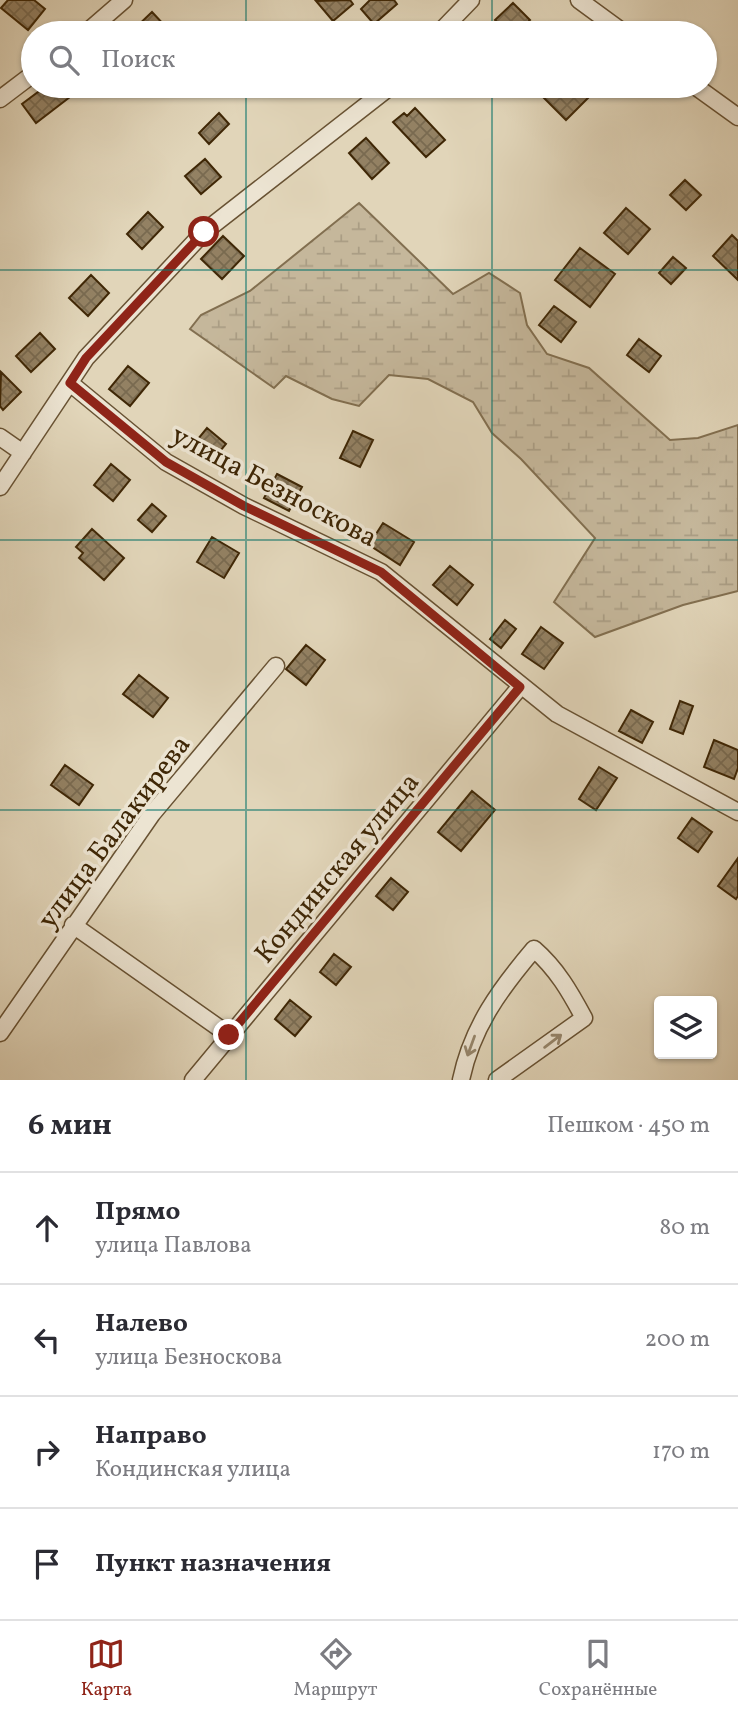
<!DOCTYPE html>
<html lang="ru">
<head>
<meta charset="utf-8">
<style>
	:root { --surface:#fff; --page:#f2f2f3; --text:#2b2b33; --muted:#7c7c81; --line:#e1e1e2; --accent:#8f2418 }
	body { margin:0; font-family:Vollkorn,serif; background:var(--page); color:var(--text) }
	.controls { position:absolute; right:21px; bottom:21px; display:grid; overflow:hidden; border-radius:7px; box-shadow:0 2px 5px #0004 }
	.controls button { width:63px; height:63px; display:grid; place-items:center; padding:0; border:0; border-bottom:2px solid var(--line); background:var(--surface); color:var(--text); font:35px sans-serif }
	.stop { position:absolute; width:21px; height:21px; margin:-16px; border:5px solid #8f2418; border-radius:50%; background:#fff }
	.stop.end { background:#8f2418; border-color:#fff; box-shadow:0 2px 7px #0008 }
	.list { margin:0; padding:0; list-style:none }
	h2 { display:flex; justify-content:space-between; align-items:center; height:91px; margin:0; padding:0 28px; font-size:30px }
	h2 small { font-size:23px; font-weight:400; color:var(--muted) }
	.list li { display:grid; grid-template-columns:46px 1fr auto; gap:21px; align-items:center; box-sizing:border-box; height:112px; padding:0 28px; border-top:2px solid var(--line) }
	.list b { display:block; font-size:26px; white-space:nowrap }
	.list p { margin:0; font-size:23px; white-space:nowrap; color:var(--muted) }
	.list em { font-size:23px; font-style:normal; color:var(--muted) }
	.icon { flex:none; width:38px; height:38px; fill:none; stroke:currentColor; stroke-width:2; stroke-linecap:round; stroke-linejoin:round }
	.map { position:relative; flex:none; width:738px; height:1080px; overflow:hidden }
	.search { position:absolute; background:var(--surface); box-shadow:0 2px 5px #0004; left:21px; right:21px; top:21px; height:77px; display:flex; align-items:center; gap:18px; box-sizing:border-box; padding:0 24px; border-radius:38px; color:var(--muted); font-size:26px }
	.sheet { height:539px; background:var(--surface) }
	nav { display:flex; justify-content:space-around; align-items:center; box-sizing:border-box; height:98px; border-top:2px solid var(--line); background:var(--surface); font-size:19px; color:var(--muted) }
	nav a { display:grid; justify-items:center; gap:4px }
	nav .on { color:var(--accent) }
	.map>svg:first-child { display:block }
	.wetland { fill:url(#wetland-marsh); stroke:#826f50; stroke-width:2 }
	.building { fill:url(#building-cross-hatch); stroke:#3f2706; stroke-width:2 }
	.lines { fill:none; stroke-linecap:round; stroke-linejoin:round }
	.minor-casing { stroke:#685233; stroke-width:19 }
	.minor { stroke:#ece4d2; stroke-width:16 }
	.oneway { stroke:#96866c }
	.route { stroke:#8f2418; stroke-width:9 }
	.grid { fill:none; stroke:#0f766e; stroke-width:2; stroke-opacity:0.55 }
	.labels { text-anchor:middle; stroke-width:7; stroke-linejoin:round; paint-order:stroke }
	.street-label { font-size:28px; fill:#3f2706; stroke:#ece4d2 }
</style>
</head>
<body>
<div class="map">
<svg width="738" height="1080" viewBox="0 0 738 1080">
	<defs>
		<pattern id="wetland-marsh" width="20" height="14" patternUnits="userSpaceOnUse" patternTransform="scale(1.75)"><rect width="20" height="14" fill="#c5b79b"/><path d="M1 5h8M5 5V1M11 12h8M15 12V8" fill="none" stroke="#aa9d84"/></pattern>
		<pattern id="building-cross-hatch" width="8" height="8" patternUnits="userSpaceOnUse" patternTransform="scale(1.75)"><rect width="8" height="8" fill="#938163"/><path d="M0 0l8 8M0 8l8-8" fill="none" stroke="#796a50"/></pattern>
	</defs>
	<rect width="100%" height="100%" fill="#e1d5b9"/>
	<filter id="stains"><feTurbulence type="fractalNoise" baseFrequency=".00286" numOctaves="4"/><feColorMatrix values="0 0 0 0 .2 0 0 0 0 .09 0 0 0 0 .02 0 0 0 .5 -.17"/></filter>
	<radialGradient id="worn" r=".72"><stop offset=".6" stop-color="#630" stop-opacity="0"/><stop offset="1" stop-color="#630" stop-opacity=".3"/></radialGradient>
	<path class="wetland" d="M359,203L453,294L489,273L520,293L527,325L547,354L589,368L670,440L698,438L738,425V591L683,605L595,637L554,602L595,538L521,459L492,433L473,402L428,379L389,375L359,406L332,399L286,376L274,388L190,329L201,315L250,291Z"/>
	<path class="building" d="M8,0H34L45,9L28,30L1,8Z
		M350,0L353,4L333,21L316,1Z
		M370,0H394L397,4L374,24L361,9Z
		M513,3L530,20L516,33H509L495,20Z
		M152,12L166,27L160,33H130Z
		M46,86L83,87L36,123L22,104Z
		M555,86H577L589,97L566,120L543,97Z
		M415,108L445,140L426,157L393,122L404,113L407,116Z
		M219,113L229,124L209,144L199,133Z
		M366,138L389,163L372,179L349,153Z
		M205,159L221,177L201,194L185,176Z
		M685,180L701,195L686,210L670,195Z
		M626,208L650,229L628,254L604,233Z
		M148,212L163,227L142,249L127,234Z
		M732,235L738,241V280L713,256Z
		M223,236L244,256L222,279L201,259Z
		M580,248L615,274L590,307L555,280Z
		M673,257L686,268L671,284L659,273Z
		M91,275L109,293L88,316L69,298Z
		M554,306L576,322L561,342L539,325Z
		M40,333L55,349L31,372L16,356Z
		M639,339L661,356L649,372L627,355Z
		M128,366L149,383L130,406L109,389Z
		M1,372L21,392L3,410L0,406Z
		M207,428L226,444L212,461L193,445Z
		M353,431L373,440L360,467L340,458Z
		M111,464L130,480L113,501L94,485Z
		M277,474L302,487L289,511L264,498Z
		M152,504L166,516L152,532L138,520Z
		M383,523L414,542L400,565L369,545Z
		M92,529L124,558L104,580L79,558L83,553L76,547Z
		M212,537L239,553L224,578L197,562Z
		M450,566L473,585L457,605L433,585Z
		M505,620L516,629L501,648L490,639Z
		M541,627L563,643L544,669L522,654Z
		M306,645L325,660L306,685L286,669Z
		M139,675L168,698L153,717L123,694Z
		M680,701L693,706L683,734L670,729Z
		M631,710L653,722L642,743L619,731Z
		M714,740L738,750V768L734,779L704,767Z
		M65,765L93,785L79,805L51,785Z
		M599,767L617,778L596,810L579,799Z
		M472,791L495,810L461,851L438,832Z
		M692,818L712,832L698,852L678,838Z
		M738,858V896L736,899L718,886Z
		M391,878L408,892L393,910L376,896Z
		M334,954L351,967L336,985L320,972Z
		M290,1000L311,1017L295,1036L275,1019Z"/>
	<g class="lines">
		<defs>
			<path id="minor" d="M579,0L624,33
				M86,33L124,0
				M439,33L471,0
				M695,86L738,117
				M0,99L33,74
				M70,383L166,462L244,506L381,572L557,714L738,812
				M0,437L23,453
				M0,487L86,358L204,232L391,86
				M73,925L229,1035
				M0,1033L152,814L276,666
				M193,1080L520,687
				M461,1080C472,1027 500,989 534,949C557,969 570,992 584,1018L497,1080"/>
		</defs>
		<use href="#minor" class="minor-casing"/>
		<use href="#minor" class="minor"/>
	</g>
	<defs><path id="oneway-shaft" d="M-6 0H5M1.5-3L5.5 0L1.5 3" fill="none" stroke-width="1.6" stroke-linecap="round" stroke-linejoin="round" transform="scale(1.75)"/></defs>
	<g class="oneway">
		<use href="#oneway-shaft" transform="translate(553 1041) rotate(-37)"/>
		<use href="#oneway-shaft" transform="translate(471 1046) rotate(110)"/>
	</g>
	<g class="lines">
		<path class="route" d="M204,232L86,358L70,383L166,462L244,506L381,572L520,687L229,1035"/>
	</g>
	<path class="grid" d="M246,0V33M492,0V33M246,86V1080M492,86V1080M0,270H738M0,540H738M0,810H738"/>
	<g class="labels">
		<g class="street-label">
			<text transform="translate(275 485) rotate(28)" y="10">улица Безноскова</text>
			<text transform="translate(113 831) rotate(-53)" y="10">улица Балакирева</text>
			<text transform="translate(336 867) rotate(-50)" y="10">Кондинская улица</text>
		</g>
	</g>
	<rect width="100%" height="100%" filter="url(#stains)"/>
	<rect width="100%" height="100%" fill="url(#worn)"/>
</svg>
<div class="controls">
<button><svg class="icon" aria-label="layers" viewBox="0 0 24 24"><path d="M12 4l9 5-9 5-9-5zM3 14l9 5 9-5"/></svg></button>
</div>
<div class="stop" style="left:204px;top:232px"></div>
<div class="stop end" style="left:229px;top:1035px"></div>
<div class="search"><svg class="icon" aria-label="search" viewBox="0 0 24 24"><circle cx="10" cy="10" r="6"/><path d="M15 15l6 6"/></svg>Поиск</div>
</div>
<section class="sheet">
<h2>6 мин<small>Пешком · 450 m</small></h2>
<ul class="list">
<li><svg class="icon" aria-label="ahead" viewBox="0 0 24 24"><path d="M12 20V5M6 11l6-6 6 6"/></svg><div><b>Прямо</b><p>улица Павлова</p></div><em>80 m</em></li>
<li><svg class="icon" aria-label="left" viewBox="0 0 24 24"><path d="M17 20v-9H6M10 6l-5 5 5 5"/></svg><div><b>Налево</b><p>улица Безноскова</p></div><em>200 m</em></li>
<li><svg class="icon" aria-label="right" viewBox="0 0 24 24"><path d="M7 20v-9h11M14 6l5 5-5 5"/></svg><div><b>Направо</b><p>Кондинская улица</p></div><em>170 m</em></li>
<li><svg class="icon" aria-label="arrive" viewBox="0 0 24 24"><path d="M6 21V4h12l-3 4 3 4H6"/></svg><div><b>Пункт назначения</b></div></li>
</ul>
</section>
<nav>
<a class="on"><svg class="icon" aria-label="map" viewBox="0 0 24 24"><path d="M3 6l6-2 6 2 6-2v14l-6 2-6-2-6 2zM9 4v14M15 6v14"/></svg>Карта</a>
<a><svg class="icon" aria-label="directions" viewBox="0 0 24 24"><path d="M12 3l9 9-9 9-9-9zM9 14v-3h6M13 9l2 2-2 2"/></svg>Маршрут</a>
<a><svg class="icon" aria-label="saved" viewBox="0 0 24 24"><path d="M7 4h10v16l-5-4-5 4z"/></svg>Сохранённые</a>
</nav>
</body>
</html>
